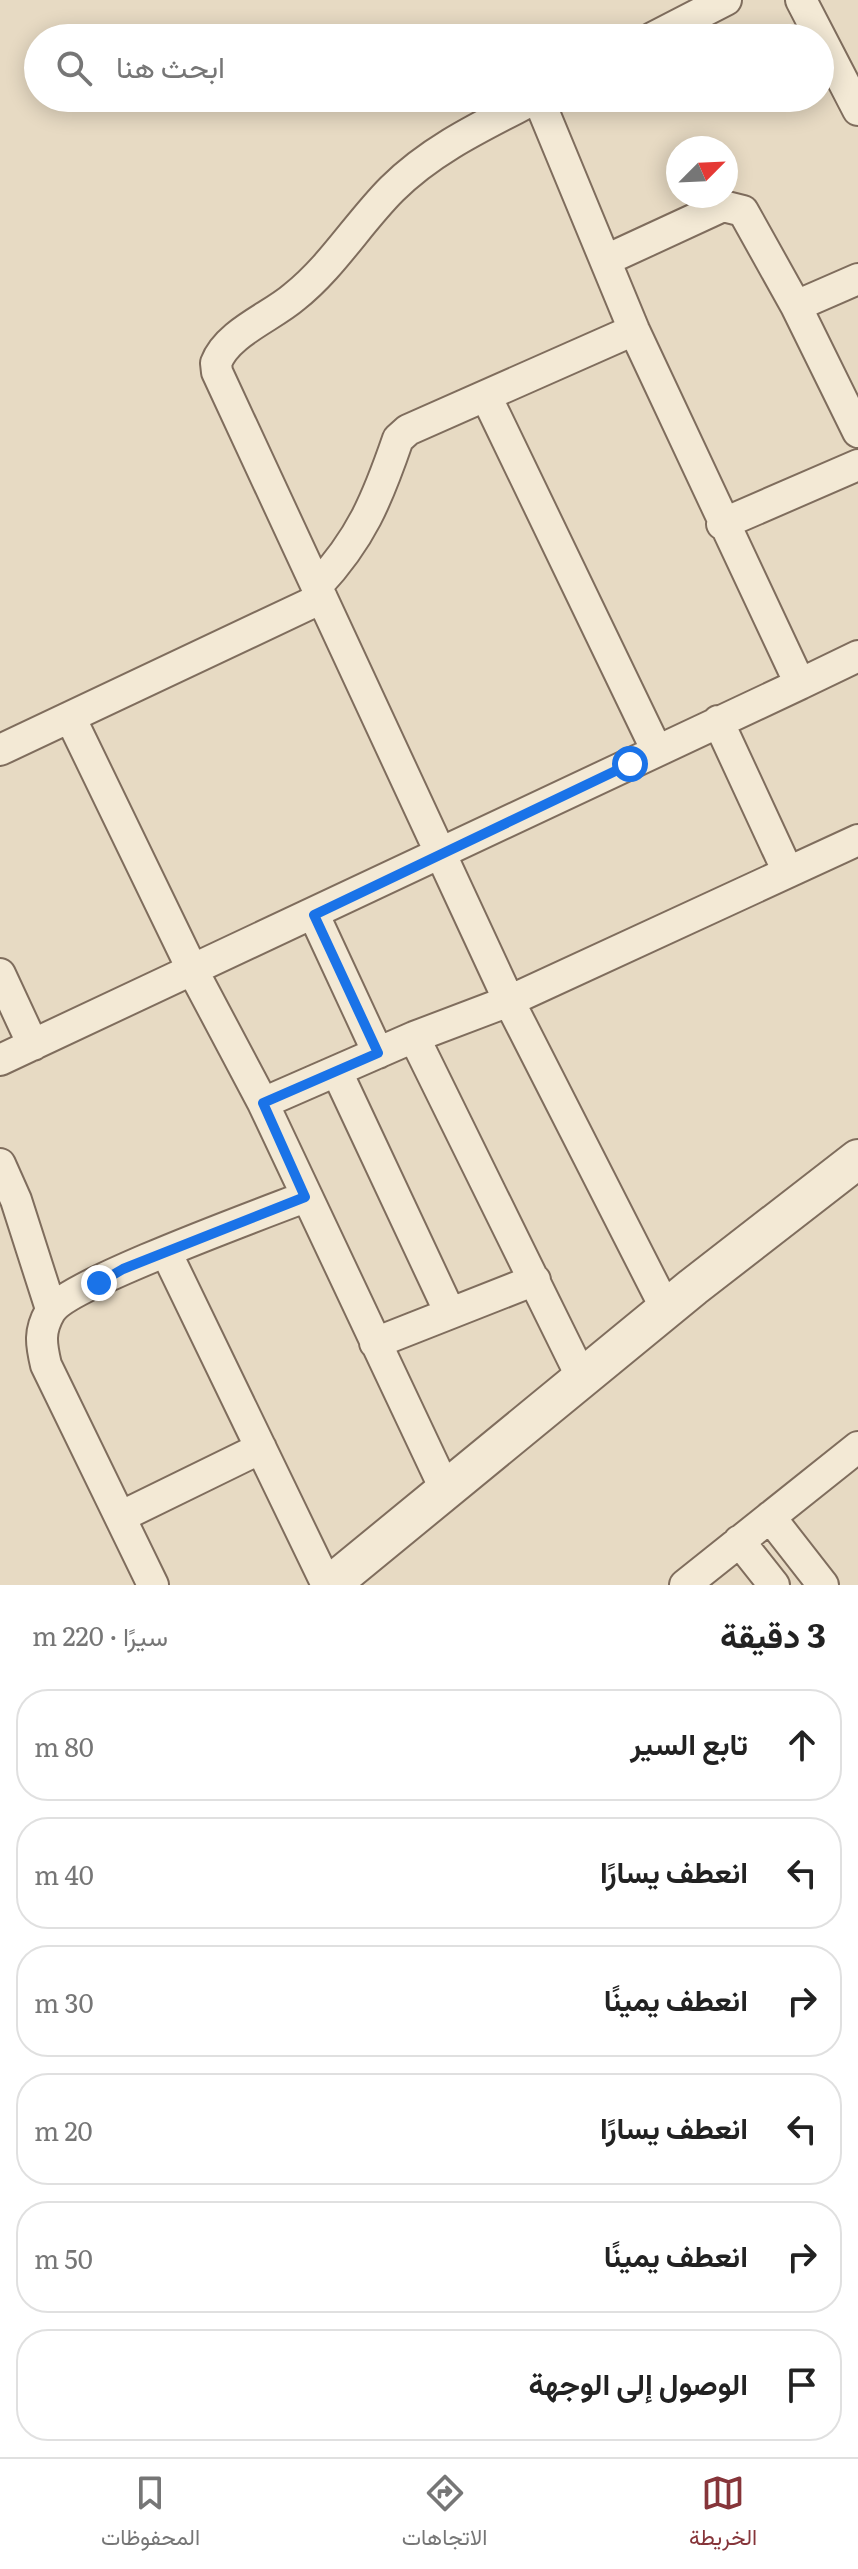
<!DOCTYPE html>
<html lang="ar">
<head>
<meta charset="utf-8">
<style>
	:root { --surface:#fff; --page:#f6f6f6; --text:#222; --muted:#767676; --line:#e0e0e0; --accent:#86353a }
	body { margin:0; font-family:Literata,Vazirmatn,serif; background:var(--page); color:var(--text); direction:rtl }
	.compass { position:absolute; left:666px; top:136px; width:72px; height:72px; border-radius:50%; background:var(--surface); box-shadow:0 4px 20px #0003; rotate:66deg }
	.stop { position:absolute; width:24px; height:24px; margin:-18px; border:6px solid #1a73e8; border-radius:50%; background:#fff }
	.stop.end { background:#1a73e8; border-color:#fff; box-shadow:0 2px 8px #0008 }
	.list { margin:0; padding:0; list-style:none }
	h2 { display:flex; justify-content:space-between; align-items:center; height:104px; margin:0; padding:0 32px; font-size:34px }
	h2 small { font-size:26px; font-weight:400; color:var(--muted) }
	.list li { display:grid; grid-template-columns:52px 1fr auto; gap:24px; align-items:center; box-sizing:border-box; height:112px; margin:0 16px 16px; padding:0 16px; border:2px solid var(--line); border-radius:32px }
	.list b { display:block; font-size:30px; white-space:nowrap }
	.list em { font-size:26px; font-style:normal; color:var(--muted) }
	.icon { flex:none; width:44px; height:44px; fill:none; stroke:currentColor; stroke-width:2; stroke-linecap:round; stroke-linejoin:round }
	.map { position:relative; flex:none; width:858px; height:1585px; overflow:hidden; direction:ltr }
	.search { position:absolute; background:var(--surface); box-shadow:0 4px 20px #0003; left:24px; right:24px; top:24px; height:88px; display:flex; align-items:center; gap:20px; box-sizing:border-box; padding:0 28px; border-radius:44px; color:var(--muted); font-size:30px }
	.sheet { height:872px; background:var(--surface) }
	nav { display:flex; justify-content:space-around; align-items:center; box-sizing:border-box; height:112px; border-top:2px solid var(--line); background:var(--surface); font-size:22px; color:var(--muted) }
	nav a { display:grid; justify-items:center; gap:4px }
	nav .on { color:var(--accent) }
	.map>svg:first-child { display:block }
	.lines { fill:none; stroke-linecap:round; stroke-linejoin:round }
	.minor-casing { stroke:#7f6d5d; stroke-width:34 }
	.tertiary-casing { stroke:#7f6d5d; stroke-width:42 }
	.minor { stroke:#f3e9d5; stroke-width:30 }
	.tertiary { stroke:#f3e9d5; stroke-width:38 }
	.route { stroke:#1a73e8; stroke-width:10 }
</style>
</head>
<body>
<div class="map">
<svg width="858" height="1585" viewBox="0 0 858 1585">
	<rect width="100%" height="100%" fill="#e7dac3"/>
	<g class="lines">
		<defs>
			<path id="minor" d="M801,0L858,110
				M652,38L726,0
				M536,98C486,124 433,148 392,189C358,223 332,267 294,297C271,317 227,333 216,363L217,372L509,1001L666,1309
				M538,98L634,330L800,684L858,656
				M606,260L723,206L743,211L796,306L858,432
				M796,306L858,279
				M486,396L657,751
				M722,524L858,465
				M317,586C361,539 377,500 398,439L408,430L634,330
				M70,717L193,971L263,1103L446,1491
				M718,721L788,872
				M0,750L322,598
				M314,915L378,1053
				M0,974L33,1045
				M414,1037L582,1378
				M0,1060L800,684
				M337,1072L450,1313
				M263,1103L414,1037L509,1001L858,840
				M0,1164L16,1200L51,1309
				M166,1252L327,1585
				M375,1343L535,1280
				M120,1517L261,1448
				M770,1517L823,1585
				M739,1541L774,1585
				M153,1585L46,1365C41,1344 39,1331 50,1312C66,1285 264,1213 305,1197
				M685,1585L858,1447"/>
			<path id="tertiary" d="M330,1585L693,1287L858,1159"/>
		</defs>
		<use href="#minor" class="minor-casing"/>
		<use href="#tertiary" class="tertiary-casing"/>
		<use href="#minor" class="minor"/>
		<use href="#tertiary" class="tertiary"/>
	</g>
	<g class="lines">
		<path class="route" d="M99,1283L123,1269L305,1197L263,1103L378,1053L314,915L630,764"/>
	</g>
</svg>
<svg class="compass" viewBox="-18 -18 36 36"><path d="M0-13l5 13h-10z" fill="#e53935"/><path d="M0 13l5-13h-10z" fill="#767676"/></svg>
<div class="stop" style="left:630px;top:764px"></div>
<div class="stop end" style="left:99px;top:1283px"></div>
<div class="search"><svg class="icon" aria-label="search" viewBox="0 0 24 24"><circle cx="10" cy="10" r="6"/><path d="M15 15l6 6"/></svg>ابحث هنا</div>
</div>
<section class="sheet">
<h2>3 دقيقة<small>سيرًا · 220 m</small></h2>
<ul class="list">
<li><svg class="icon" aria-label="ahead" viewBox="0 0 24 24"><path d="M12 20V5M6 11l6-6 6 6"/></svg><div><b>تابع السير</b></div><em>80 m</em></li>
<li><svg class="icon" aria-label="left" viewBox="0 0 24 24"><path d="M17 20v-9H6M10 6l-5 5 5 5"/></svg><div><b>انعطف يسارًا</b></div><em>40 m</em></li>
<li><svg class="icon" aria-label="right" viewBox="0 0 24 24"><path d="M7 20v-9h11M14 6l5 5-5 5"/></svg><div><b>انعطف يمينًا</b></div><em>30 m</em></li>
<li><svg class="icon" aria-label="left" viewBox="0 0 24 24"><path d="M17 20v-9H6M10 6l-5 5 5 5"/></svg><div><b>انعطف يسارًا</b></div><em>20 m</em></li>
<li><svg class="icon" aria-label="right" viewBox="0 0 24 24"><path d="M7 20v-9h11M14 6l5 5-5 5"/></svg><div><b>انعطف يمينًا</b></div><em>50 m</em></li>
<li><svg class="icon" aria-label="arrive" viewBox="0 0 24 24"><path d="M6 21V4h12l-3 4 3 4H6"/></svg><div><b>الوصول إلى الوجهة</b></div></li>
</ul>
</section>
<nav>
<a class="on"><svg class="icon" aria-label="map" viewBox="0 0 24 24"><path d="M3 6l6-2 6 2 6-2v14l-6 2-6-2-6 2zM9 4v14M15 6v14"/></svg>الخريطة</a>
<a><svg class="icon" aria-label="directions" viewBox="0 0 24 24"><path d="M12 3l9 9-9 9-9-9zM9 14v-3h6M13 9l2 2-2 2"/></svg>الاتجاهات</a>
<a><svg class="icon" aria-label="saved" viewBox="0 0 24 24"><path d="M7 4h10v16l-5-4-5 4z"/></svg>المحفوظات</a>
</nav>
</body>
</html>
